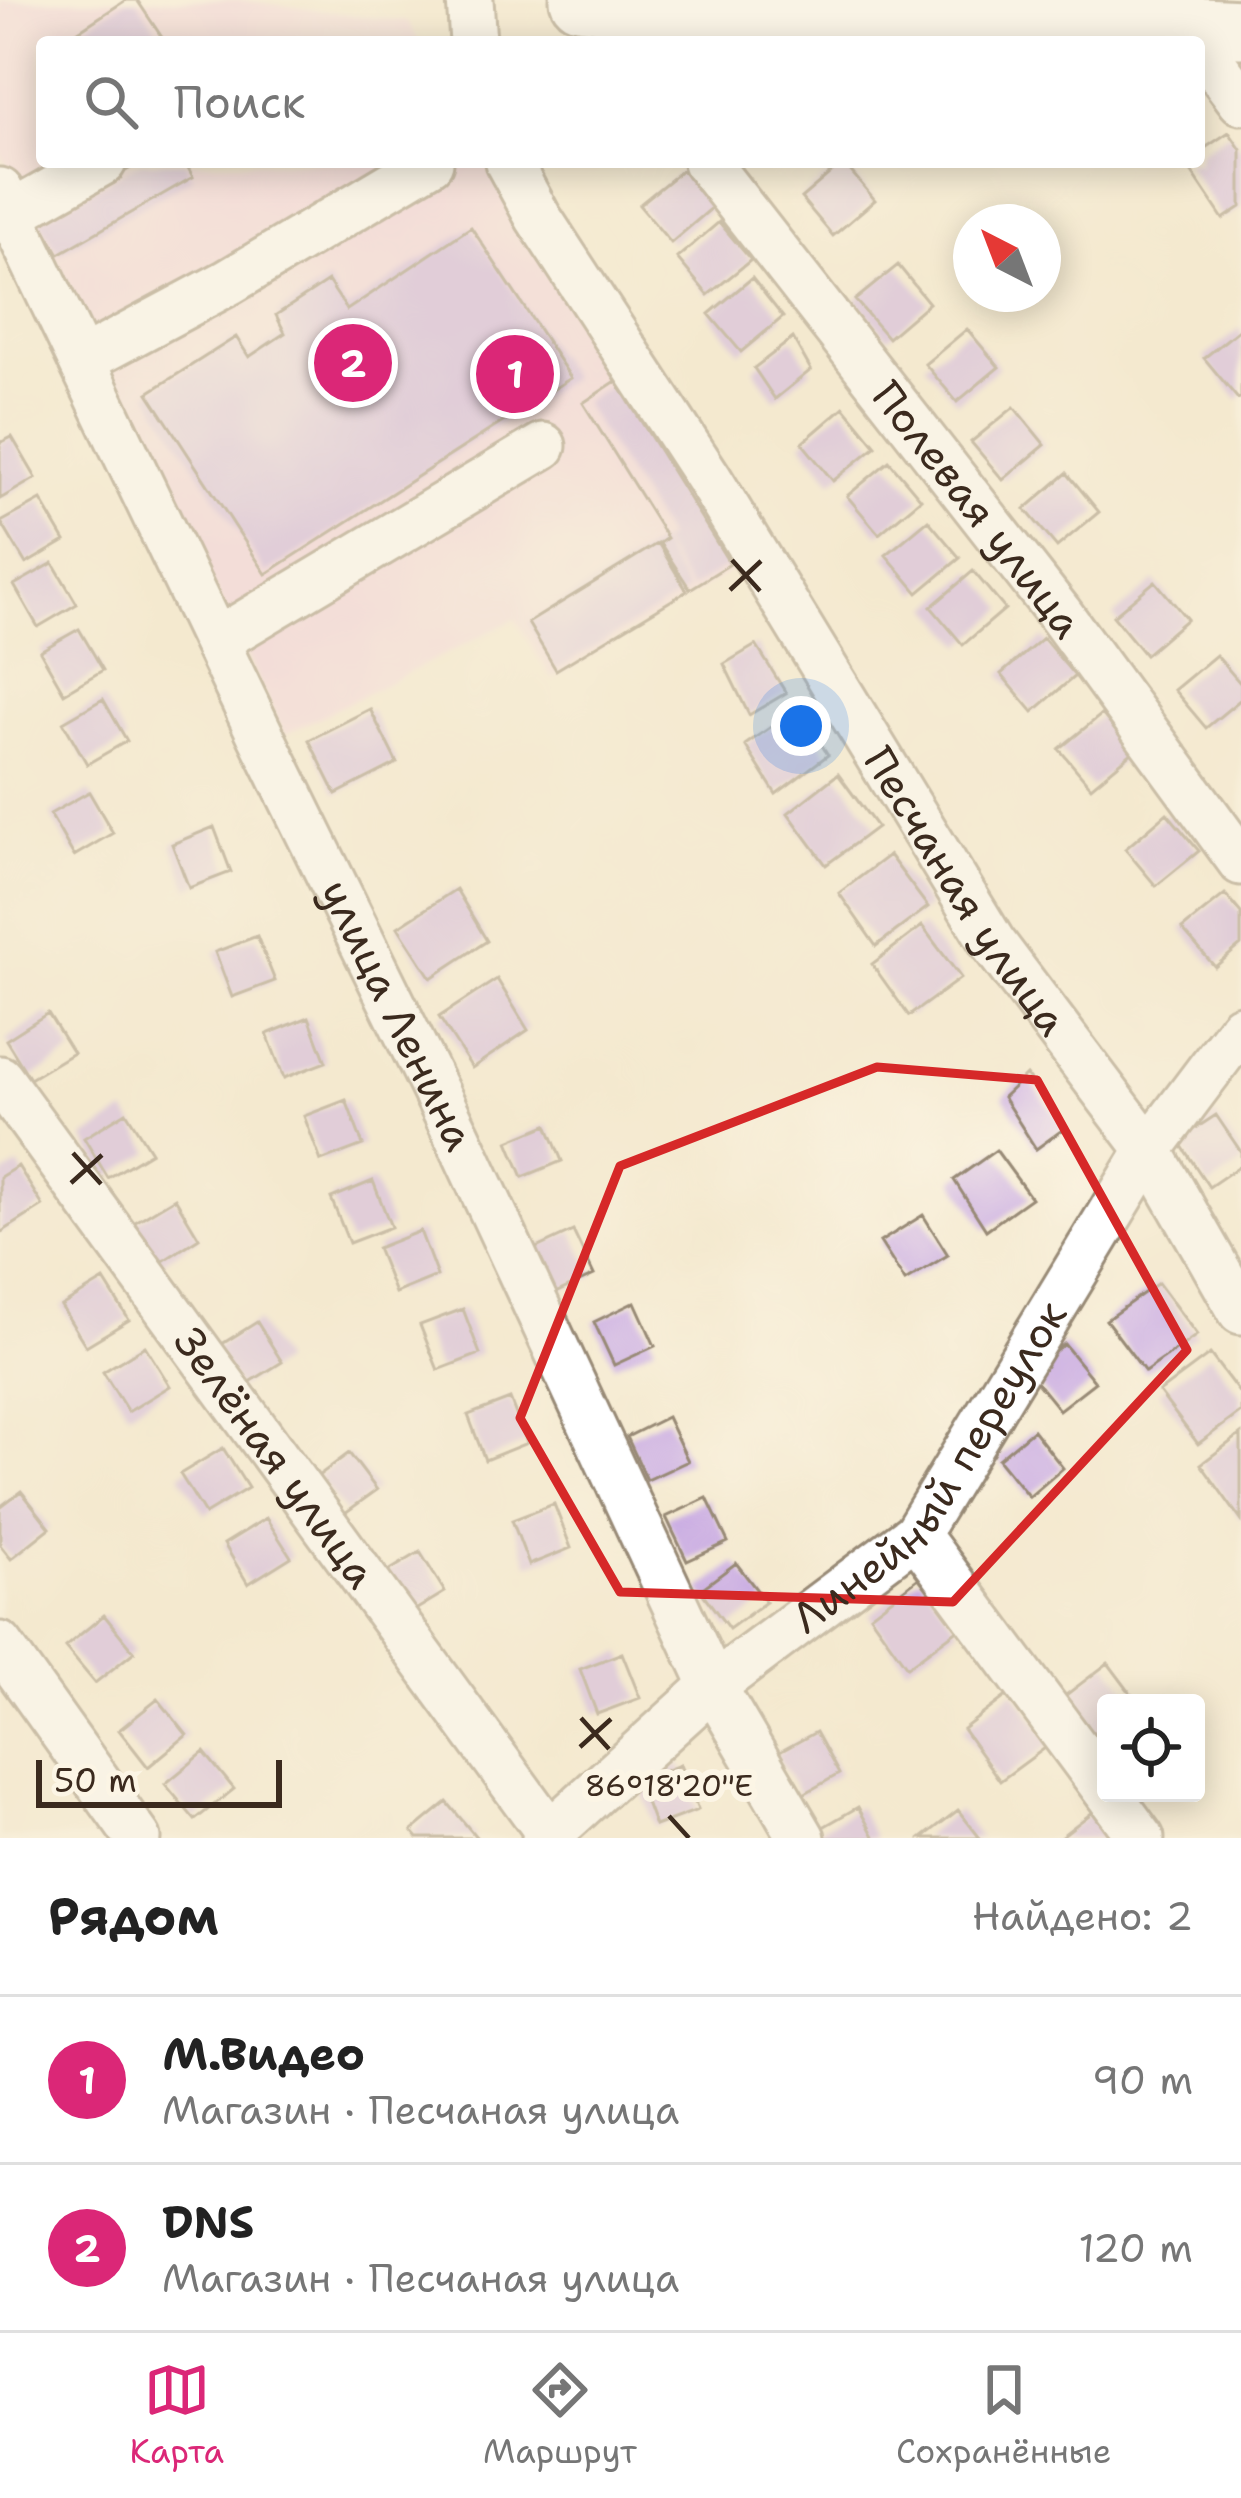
<!DOCTYPE html>
<html lang="ru">
<head>
<meta charset="utf-8">
<style>
	:root { --surface:#fff; --page:#f2f2f2; --text:#222; --muted:#767676; --line:#e0e0e0; --accent:#db2777 }
	body { margin:0; font-family:"Shantell Sans",sans-serif; background:var(--page); color:var(--text) }
	.controls { position:absolute; right:36px; bottom:36px; display:grid; overflow:hidden; border-radius:12px; box-shadow:0 6px 30px #0003 }
	.controls button { width:108px; height:108px; display:grid; place-items:center; padding:0; border:0; border-bottom:3px solid var(--line); background:var(--surface); color:var(--text); font:60px sans-serif }
	.compass { position:absolute; left:953px; top:204px; width:108px; height:108px; border-radius:50%; background:var(--surface); box-shadow:0 6px 30px #0003; rotate:318deg }
	.scale { position:absolute; left:36px; bottom:30px; width:246px; box-sizing:border-box; padding-left:12px; border:6px solid #3b2a1e; border-top:0; font-size:33px; line-height:42px; white-space:nowrap; color:#3b2a1e; -webkit-text-stroke:9px #fcf5e5; paint-order:stroke }
	.you { position:absolute; left:801px; top:726px; width:42px; height:42px; margin:-30px; border:9px solid #fff; border-radius:50%; background:#1a73e8; box-shadow:0 0 0 18px #1a73e833 }
	.badge { display:grid; place-items:center; width:78px; height:78px; border-radius:50%; background:var(--accent); color:#fff; font-size:39px; font-weight:700 }
	.pin { position:absolute; translate:-50% -50%; border:6px solid #fff; box-shadow:0 3px 12px #0006 }
	.list { margin:0; padding:0; list-style:none }
	h2 { display:flex; justify-content:space-between; align-items:center; height:156px; margin:0; padding:0 48px; font-size:51px }
	h2 small { font-size:39px; font-weight:400; color:var(--muted) }
	.list li { display:grid; grid-template-columns:78px 1fr auto; gap:36px; align-items:center; box-sizing:border-box; height:168px; padding:0 48px; border-top:3px solid var(--line) }
	.list b { display:block; font-size:45px; white-space:nowrap }
	.list p { margin:0; font-size:39px; white-space:nowrap; color:var(--muted) }
	.list em { font-size:39px; font-style:normal; color:var(--muted) }
	.icon { flex:none; width:66px; height:66px; fill:none; stroke:currentColor; stroke-width:2; stroke-linecap:round; stroke-linejoin:round }
	.map { position:relative; flex:none; width:1241px; height:1838px; overflow:hidden }
	.search { position:absolute; background:var(--surface); box-shadow:0 6px 30px #0003; left:36px; right:36px; top:36px; height:132px; display:flex; align-items:center; gap:30px; box-sizing:border-box; padding:0 42px; border-radius:12px; color:var(--muted); font-size:45px }
	.sheet { height:492px; background:var(--surface) }
	nav { display:flex; justify-content:space-around; align-items:center; box-sizing:border-box; height:168px; border-top:3px solid var(--line); background:var(--surface); font-size:33px; color:var(--muted) }
	nav a { display:grid; justify-items:center; gap:6px }
	nav .on { color:var(--accent) }
	.map>svg:first-child { display:block }
	.built { fill:#f2cfe2 }
	.building { fill:#c9abe3 }
	.lines { fill:none; stroke-linecap:round; stroke-linejoin:round }
	.minor-casing { stroke:#988a76; stroke-width:51 }
	.major-casing { stroke:#988a76; stroke-width:63 }
	.minor { stroke:#fff; stroke-width:45 }
	.major { stroke:#fff; stroke-width:57 }
	.marked { fill:none; stroke:#d62828; stroke-width:9; stroke-linejoin:round }
	.ticks { fill:none; stroke:#3b2a1e; stroke-width:4.5 }
	.labels { text-anchor:middle; stroke-width:12; stroke-linejoin:round; paint-order:stroke }
	.street-label { font-size:42px; fill:#3b2a1e; stroke:#fcf5e5 }
	.ticks-label { font-size:30px; text-anchor:middle; fill:#3b2a1e; stroke:#fcf5e5; stroke-width:12; stroke-linejoin:round; paint-order:stroke }
</style>
</head>
<body>
<div class="map">
<svg width="1241" height="1838" viewBox="0 0 1241 1838">
	<rect width="100%" height="100%" fill="#fcf5e5"/>
	<filter id="ink" filterUnits="userSpaceOnUse"><feTurbulence type="fractalNoise" baseFrequency=".00833" numOctaves="2"/><feDisplacementMap in="SourceGraphic" scale="24" xChannelSelector="R" yChannelSelector="G"/><feConvolveMatrix kernelMatrix="1 2 1 2 8 2 1 2 1" color-interpolation-filters="sRGB"/></filter>
	<filter id="wash" filterUnits="userSpaceOnUse"><feTurbulence type="fractalNoise" baseFrequency=".004" numOctaves="4" result="noise"/><feDisplacementMap in="SourceGraphic" scale="48" xChannelSelector="R" yChannelSelector="G"/><feGaussianBlur stdDeviation="2.7" result="paint"/><feColorMatrix in="noise" values="0 0 0 0 0 0 0 0 0 0 0 0 0 0 0 0 0 1.4 0 .05"/><feComposite in="paint" operator="in"/></filter>
	<g filter="url(#wash)">
		<rect width="100%" height="100%" fill="#f4e9cf"/>
		<path class="built" d="M0,0H241L408,22L419,42H42V162H484L747,562L552,679L515,619L284,735L93,334L0,153Z"/>
		<g id="blocks">
			<path class="building" d="M126,0H137L165,42H84L77,32Z
				M1229,132L1241,150V207L1223,219L1185,162H1199V152Z
				M141,162H185L193,177L59,254L40,221Z
				M843,162L875,200L833,236L801,198Z
				M682,170L713,207L671,243L639,205Z
				M719,222L751,260L708,295L677,258Z
				M471,227L571,378L266,574L148,393L236,337L249,357L285,333L276,315L328,281L347,310Z
				M898,265L929,303L888,338L855,300Z
				M752,278L783,317L741,352L709,314Z
				M1241,328V397L1238,399L1204,358Z
				M967,329L999,367L957,402L925,364Z
				M793,338L811,370L775,399L754,368Z
				M616,381L730,564L690,589L660,543L667,538L583,403Z
				M844,407L876,446L833,481L802,443Z
				M1014,407L1045,445L1003,480L971,442Z
				M12,437L36,478L0,499V443Z
				M889,461L921,499L879,534L847,496Z
				M1067,473L1099,512L1057,547L1025,509Z
				M41,500L65,541L26,564L1,522Z
				M928,520L960,558L918,593L886,555Z
				M658,543L687,591L556,670L528,623Z
				M53,563L77,604L38,627L14,585Z
				M973,571L1005,609L963,645L931,607Z
				M1155,581L1187,619L1145,655L1113,616Z
				M79,629L103,670L64,693L40,651Z
				M1043,638L1075,676L1033,712L1001,674Z
				M756,645L786,693L749,715L724,664Z
				M1216,655L1241,684V699L1206,728L1174,690Z
				M103,699L127,741L87,764L63,722Z
				M798,708L828,755L776,794L745,745Z
				M370,709L397,763L336,794L309,740Z
				M1102,714L1133,752L1091,787L1059,749Z
				M838,774L877,827L826,865L788,813Z
				M89,792L113,833L74,856L50,814Z
				M1167,813L1199,851L1156,886L1125,849Z
				M214,827L231,872L189,888L172,844Z
				M889,855L928,907L876,946L839,893Z
				M456,889L487,941L431,978L398,927Z
				M1225,894L1241,913V945L1215,967L1182,929Z
				M922,926L961,978L909,1016L872,964Z
				M257,936L275,981L232,997L215,952Z
				M497,979L528,1030L472,1068L439,1017Z
				M48,1013L73,1053L30,1079L6,1040Z
				M309,1017L326,1062L284,1078L267,1034Z
				M1026,1075L1065,1128L1036,1149L1003,1097Z
				M346,1100L363,1145L321,1161L304,1116Z
				M126,1112L151,1152L108,1178L84,1138Z
				M1216,1115L1241,1152V1165L1209,1187L1178,1140Z
				M547,1125L562,1161L523,1177L508,1141Z
				M996,1150L1031,1198L986,1230L954,1180Z
				M18,1166L43,1206L0,1233V1177Z
				M373,1181L391,1227L349,1243L331,1198Z
				M175,1198L199,1238L157,1265L132,1224Z
				M923,1215L948,1255L905,1281L880,1242Z
				M420,1231L437,1276L395,1293L377,1248Z
				M573,1231L594,1275L553,1294L532,1250Z
				M104,1280L129,1320L86,1346L61,1306Z
				M1158,1283L1197,1335L1145,1372L1106,1320Z
				M635,1302L655,1346L614,1365L594,1322Z
				M463,1309L480,1354L438,1370L420,1325Z
				M257,1322L282,1362L239,1389L214,1349Z
				M1064,1344L1095,1382L1059,1410L1029,1373Z
				M145,1346L170,1386L128,1412L103,1372Z
				M1210,1354L1241,1395V1412L1198,1444L1159,1392Z
				M510,1399L527,1443L485,1460L468,1415Z
				M667,1417L688,1461L647,1480L627,1437Z
				M1033,1430L1063,1468L1029,1497L998,1459Z
				M1241,1434V1520L1201,1464Z
				M223,1448L248,1488L205,1514L180,1474Z
				M349,1453L377,1490L345,1513L318,1476Z
				M21,1491L50,1528L11,1559L0,1545V1507Z
				M707,1498L728,1542L687,1561L666,1517Z
				M554,1504L571,1548L529,1565L512,1520Z
				M266,1518L291,1557L248,1584L224,1544Z
				M420,1552L445,1592L402,1618L377,1578Z
				M736,1563L766,1602L729,1629L700,1590Z
				M920,1577L959,1629L907,1667L870,1615Z
				M104,1615L134,1652L95,1683L65,1647Z
				M622,1653L640,1698L597,1714L580,1669Z
				M1108,1663L1138,1703H1106V1745L1095,1754L1058,1701Z
				M1013,1691L1052,1743L1000,1781L963,1729Z
				M158,1699L187,1735L148,1767L119,1730Z
				M816,1732L839,1774L800,1796L776,1754Z
				M204,1752L234,1789L195,1820L165,1784Z
				M680,1765L698,1810L655,1826L638,1781Z
				M447,1802L477,1838H418L412,1831Z
				M1102,1805L1127,1838H1059Z
				M858,1807L875,1838H823L818,1830Z
				M958,1810L980,1838H922Z"/>
		</g>
	</g>
	<g filter="url(#ink)">
		<use href="#blocks" fill-opacity="0" stroke="#988a76" stroke-width="3"/>
		<g class="lines">
			<defs>
				<g id="minor">
					<path d="M470,0L473,42"/>
					<path d="M1199,45L1241,101"/>
					<path id="s1" d="M508,162L538,217L709,479L992,942L1149,1150L1241,1311"/>
					<path id="s2" d="M706,162L1059,613L1241,862"/>
					<path id="s3" d="M0,191L260,734L458,1137L713,1686L802,1838"/>
					<path d="M11,214L103,162"/>
					<path d="M83,360L229,282L430,162"/>
					<path d="M216,641L543,446"/>
					<path id="s4" d="M0,1079L550,1834"/>
					<path d="M916,1534L1106,1790"/>
					<path d="M0,1645L138,1838"/>
					<path d="M1108,1793L1141,1838"/>
					<path id="s5" d="M545,1838L713,1686L916,1534L1149,1150L1241,1028"/>
				</g>
				<path id="major" d="M579,0L670,13L1025,18L1241,29"/>
			</defs>
			<use href="#minor" class="minor-casing"/>
			<use href="#major" class="major-casing"/>
			<use href="#minor" class="minor"/>
			<use href="#major" class="major"/>
		</g>
	</g>
	<path d="M0 0H1241V1838H0ZM877,1067L1037,1080L1187,1350L953,1602L620,1592L520,1418L620,1166Z" fill="#f4e9cf" fill-opacity=".55" fill-rule="evenodd"/>
	<path class="marked" d="M877,1067L1037,1080L1187,1350L953,1602L620,1592L520,1418L620,1166Z"/>
	<path class="ticks" d="M732,560L760,591M730,590L761,561M73,1153L101,1184M71,1183L102,1155M581,1718L609,1749M580,1747L611,1719M669,1816L689,1838"/>
	<g class="labels">
		<g class="street-label">
			<text dy="15" stroke="none"><textPath href="#s2" startOffset="441">Полевая улица</textPath></text>
			<text dy="15" stroke="none"><textPath href="#s1" startOffset="861">Песчаная улица</textPath></text>
			<text dy="15" stroke="none"><textPath href="#s3" startOffset="915">улица Ленина</textPath></text>
			<text dy="15" stroke="none"><textPath href="#s4" startOffset="468">Зелёная улица</textPath></text>
			<text dy="15" stroke="none"><textPath href="#s5" startOffset="540">Линейный переулок</textPath></text>
		</g>
	</g>
	<g class="ticks-label">
		<text x="669" y="1796">86°18'20"E</text>
	</g>
</svg>
<div class="controls">
<button><svg class="icon" aria-label="locate" viewBox="0 0 24 24"><circle cx="12" cy="12" r="6"/><path d="M12 2v4M12 18v4M2 12h4M18 12h4"/></svg></button>
</div>
<svg class="compass" viewBox="-18 -18 36 36"><path d="M0-13l5 13h-10z" fill="#e53935"/><path d="M0 13l5-13h-10z" fill="#767676"/></svg>
<div class="scale">50 m</div>
<div class="you"></div>
<div class="pin badge" style="left:515px;top:374px">1</div>
<div class="pin badge" style="left:353px;top:363px">2</div>
<div class="search"><svg class="icon" aria-label="search" viewBox="0 0 24 24"><circle cx="10" cy="10" r="6"/><path d="M15 15l6 6"/></svg>Поиск</div>
</div>
<section class="sheet">
<h2>Рядом<small>Найдено: 2</small></h2>
<ul class="list">
<li><span class="badge">1</span><div><b>М.Видео</b><p>Магазин · Песчаная улица</p></div><em>90 m</em></li>
<li><span class="badge">2</span><div><b>DNS</b><p>Магазин · Песчаная улица</p></div><em>120 m</em></li>
</ul>
</section>
<nav>
<a class="on"><svg class="icon" aria-label="map" viewBox="0 0 24 24"><path d="M3 6l6-2 6 2 6-2v14l-6 2-6-2-6 2zM9 4v14M15 6v14"/></svg>Карта</a>
<a><svg class="icon" aria-label="directions" viewBox="0 0 24 24"><path d="M12 3l9 9-9 9-9-9zM9 14v-3h6M13 9l2 2-2 2"/></svg>Маршрут</a>
<a><svg class="icon" aria-label="saved" viewBox="0 0 24 24"><path d="M7 4h10v16l-5-4-5 4z"/></svg>Сохранённые</a>
</nav>
</body>
</html>
